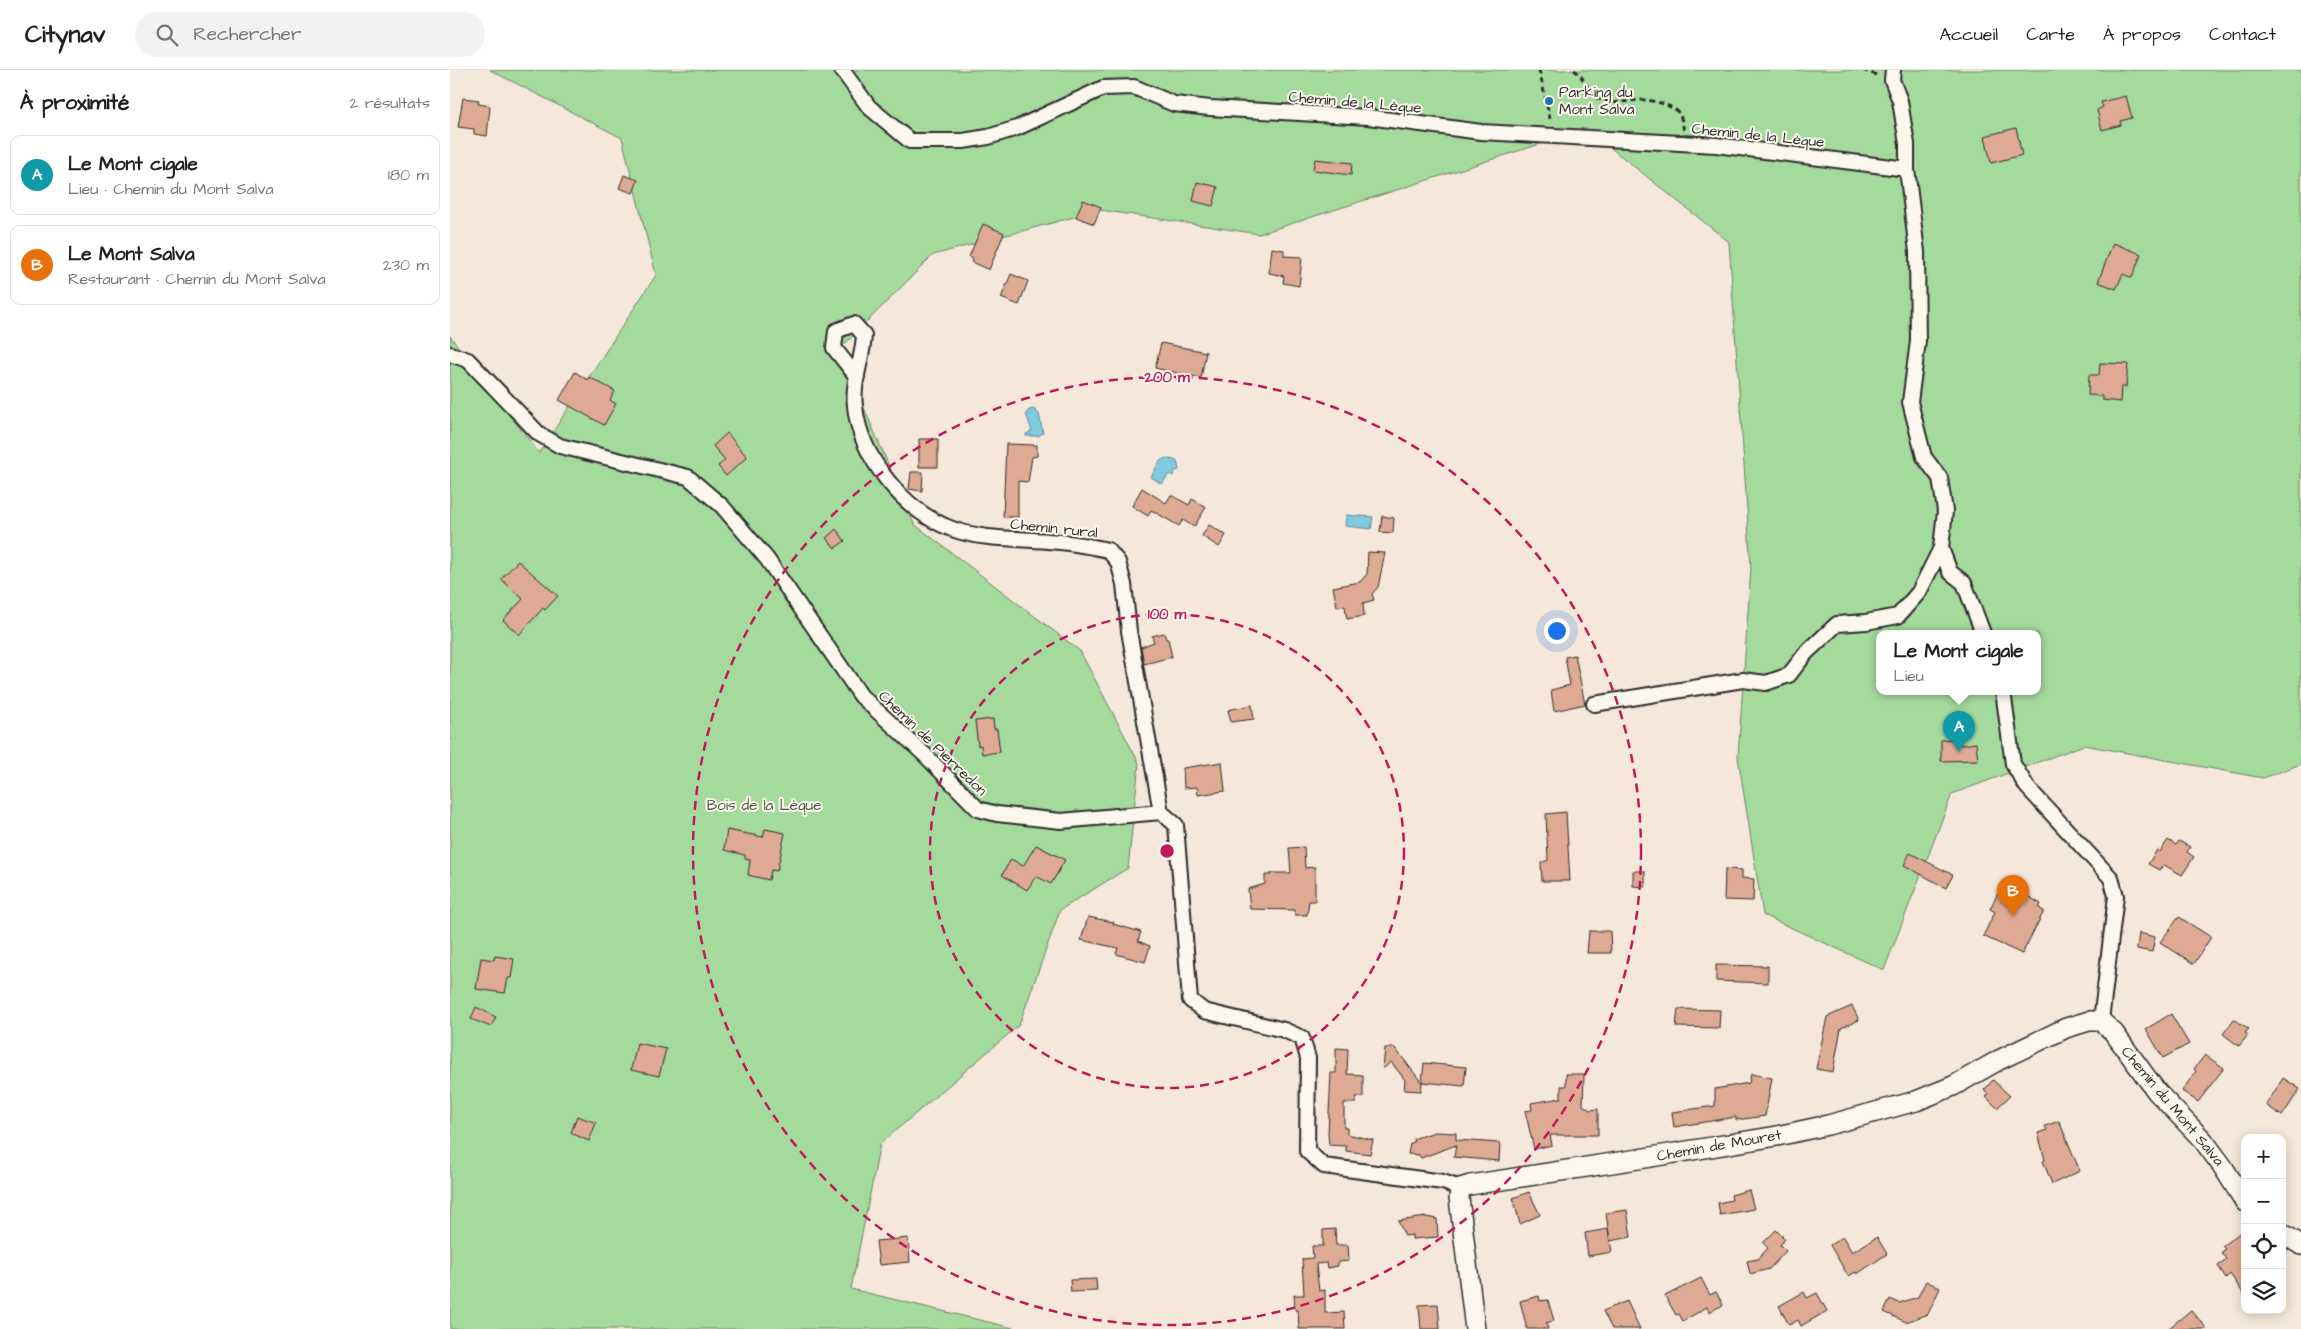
<!DOCTYPE html>
<html lang="fr">
<head>
<meta charset="utf-8">
<style>
	:root { --surface:#fff; --page:#f2f2f2; --text:#202124; --muted:#757577; --line:#e0e0e0; --accent:#ea580c }
	body { margin:0; font-family:"Architects Daughter",sans-serif; background:var(--page); color:var(--text) }
	.controls { position:absolute; right:15px; bottom:15px; display:grid; overflow:hidden; border-radius:10px; box-shadow:0 2px 12px #0003 }
	.controls button { width:45px; height:45px; display:grid; place-items:center; padding:0; border:0; border-bottom:1px solid var(--line); background:var(--surface); color:var(--text); font:25px sans-serif }
	.you { position:absolute; left:1106px; top:560px; width:18px; height:18px; margin:-12px; border:4px solid #fff; border-radius:50%; background:#1a73e8; box-shadow:0 0 0 8px #1a73e833 }
	.badge { display:grid; place-items:center; width:32px; height:32px; border-radius:50%; background:var(--accent); color:#fff; font-size:16px; font-weight:700 }
	.pin { position:absolute; translate:-50% -41px; filter:drop-shadow(0 1px 2px #0008) }
	.pin::after { content:''; position:absolute; top:26px; width:18px; height:15px; background:inherit; clip-path:polygon(0 0,100% 0,50% 100%) }
	.popup { position:absolute; left:1426px; top:560px; width:165px; height:65px; box-sizing:border-box; display:grid; place-content:center; border-radius:10px; background:var(--surface); filter:drop-shadow(0 1px 4px #0005); font-size:16px; white-space:nowrap; color:var(--muted) }
	.popup b { font-size:19px; color:var(--text) }
	.popup::after { content:''; position:absolute; left:50%; top:100%; margin-left:-10px; border:10px solid transparent; border-top-color:var(--surface) }
	.list { margin:0; padding:0; list-style:none }
	h2 { display:flex; justify-content:space-between; align-items:center; height:65px; margin:0; padding:0 20px; font-size:21px }
	h2 small { font-size:16px; font-weight:400; color:var(--muted) }
	.list li { display:grid; grid-template-columns:32px 1fr auto; gap:15px; align-items:center; box-sizing:border-box; height:80px; margin:0 10px 10px; padding:0 10px; border:1px solid var(--line); border-radius:10px }
	.list b { display:block; font-size:19px; white-space:nowrap }
	.list p { margin:0; font-size:16px; white-space:nowrap; color:var(--muted) }
	.list em { font-size:16px; font-style:normal; color:var(--muted) }
	.icon { flex:none; width:28px; height:28px; fill:none; stroke:currentColor; stroke-width:2; stroke-linecap:round; stroke-linejoin:round }
	.map { position:relative; flex:none; width:1851px; height:1259px; overflow:hidden }
	header { display:flex; align-items:center; gap:30px; box-sizing:border-box; height:70px; padding:0 25px; background:var(--surface); border-bottom:1px solid var(--line) }
	header strong { font-size:24px }
	nav { display:flex; gap:28px; margin-inline-start:auto; font-size:18px }
	.search { width:350px; height:45px; background:var(--page); display:flex; align-items:center; gap:12px; box-sizing:border-box; padding:0 18px; border-radius:28px; color:var(--muted); font-size:19px }
	main { display:flex }
	aside { flex:1; background:var(--surface) }
	.map>svg:first-child { display:block }
	.green { fill:#a5da9d; stroke:#688264; fill-rule:evenodd }
	.water { fill:#80cae0; stroke:#5e8a98 }
	.building { fill:#dfaa93; stroke:#2b2b2b }
	.lines { fill:none; stroke-linecap:round; stroke-linejoin:round }
	.street-casing { stroke:#2b2b2b; stroke-width:18 }
	.secondary-casing { stroke:#2b2b2b; stroke-width:22 }
	.path { stroke:#2b2b2b; stroke-width:3; stroke-dasharray:5 4; stroke-linecap:butt }
	.street { stroke:#fbf7ec; stroke-width:14 }
	.secondary { stroke:#fbf7ec; stroke-width:19 }
	.ring { fill:none; stroke:#c2185b; stroke-width:2.5; stroke-dasharray:9 6 }
	.poi-dot { fill:#1f6fb2; stroke:#fbf7ec; stroke-width:2 }
	.labels { text-anchor:middle; stroke-width:4; stroke-linejoin:round; paint-order:stroke }
	.poi-label { font-size:15px; fill:#2b2b2b; stroke:#fbf7ec; text-anchor:start }
	.street-label { font-size:15px; fill:#2b2b2b; stroke:#fbf7ec }
	.park-label { font-size:15px; fill:#4a5748; stroke:#fbf7ec }
	.centre { fill:#c2185b; stroke:#fbf7ec; stroke-width:2.5 }
	.ring-label { font-size:15px; text-anchor:middle; font-weight:bold; fill:#c2185b; stroke:#fbf7ec; stroke-width:4; stroke-linejoin:round; paint-order:stroke }
</style>
</head>
<body>
<header>
<strong>Citynav</strong>
<div class="search"><svg class="icon" aria-label="search" viewBox="0 0 24 24"><circle cx="10" cy="10" r="6"/><path d="M15 15l6 6"/></svg>Rechercher</div>
<nav><a>Accueil</a><a>Carte</a><a>À propos</a><a>Contact</a></nav>
</header>
<main>
<aside>
<h2>À proximité<small>2 résultats</small></h2>
<ul class="list">
<li><span class="badge" style="background:#0f9aa8">A</span><div><b>Le Mont cigale</b><p>Lieu · Chemin du Mont Salva</p></div><em>180 m</em></li>
<li><span class="badge" style="background:#e8710a">B</span><div><b>Le Mont Salva</b><p>Restaurant · Chemin du Mont Salva</p></div><em>230 m</em></li>
</ul>
</aside>
<div class="map">
<svg width="1851" height="1259" viewBox="0 0 1851 1259">
	<rect width="100%" height="100%" fill="#f5e8da"/>
	<filter id="ink" filterUnits="userSpaceOnUse"><feTurbulence type="fractalNoise" baseFrequency=".02" numOctaves="2"/><feDisplacementMap in="SourceGraphic" scale="10" xChannelSelector="R" yChannelSelector="G"/><feConvolveMatrix kernelMatrix="1 2 1 2 8 2 1 2 1" color-interpolation-filters="sRGB"/></filter>
	<g filter="url(#ink)">
		<path class="green" d="M40,0H1851V694L1813,708L1634,675L1502,724L1434,900L1313,845L1288,687L1301,498L1279,172L1137,59L809,164L650,140L483,185L389,280L464,454L630,581L689,693L678,798L610,840L569,955L430,1074L401,1219L567,1259H0V266L89,383L206,205L172,68ZM1430,563H1588V621H1430Z"/>
		<path class="water" d="M584,339L589,344L593,363L588,366H576V364L582,361L576,344L579,340Z
			M716,388L727,391L729,400L725,401L723,406L719,404L712,414L701,407L710,391Z
			M896,445L923,447L921,459L895,456Z"/>
		<path class="building" d="M1676,26L1682,48L1670,51L1671,55L1652,60L1647,40L1653,37L1651,32Z
			M13,28L29,30L28,34L40,36L37,66L24,64V59L8,57Z
			M1566,58L1572,85L1541,93L1535,66Z
			M865,89L902,93L901,105L863,100Z
			M174,105L188,110L183,123L169,118Z
			M747,112L768,117L763,136L743,131Z
			M633,130L651,137L644,154L626,147Z
			M533,154L554,163L539,200L521,192L523,189L519,187Z
			M1663,173L1691,184L1682,208L1673,204L1666,219L1648,212Z
			M822,178L834,180V186L852,187L849,216L833,213L834,206L819,203Z
			M561,204L578,211L569,235L551,228Z
			M711,273L756,282L751,308L705,298Z
			M1650,293L1678,294L1676,317H1671L1670,332L1652,330V326L1638,325L1639,305H1649Z
			M125,302L138,310L139,307L165,321L160,330L166,334L154,355L109,330Z
			M277,363L297,387L276,406L268,396L275,390L263,376Z
			M469,369H488V397H469Z
			M556,374L587,375V386L582,387L578,412L568,411V447H553Z
			M461,402H473L472,421L459,419Z
			M692,418L716,433L721,425L739,435L742,429L756,437L744,457L733,450L729,456L701,440L698,446L682,436Z
			M932,446L944,448L943,463L930,462Z
			M759,455L776,465L769,477L752,466Z
			M386,459L395,471L385,478L376,468Z
			M918,482L935,483L928,517L922,524L924,530L913,533L914,546L897,549L895,536L887,537L883,517L910,512L917,504Z
			M68,491L108,526L95,540L93,538L69,565L53,550L73,529L51,509Z
			M714,563L716,569H718L722,587L694,594L691,577L704,572L702,566Z
			M1125,585L1135,634L1104,641L1101,620L1120,615L1115,587Z
			M802,635L804,649L781,652L778,640Z
			M543,649L544,659H547L550,682L532,684L531,675L528,676L525,651Z
			M1503,669L1504,673H1510L1511,675L1526,673L1528,690L1491,691V670Z
			M772,692L775,721L748,725L747,717L734,718L733,698Z
			M1116,742L1120,811H1092L1091,793L1098,790L1096,744Z
			M315,759L335,763L327,801L321,800L319,810L298,805L300,790L295,789V785L274,780L277,760L313,767Z
			M1718,770L1726,775L1729,771L1740,777L1737,782L1744,787L1732,805L1714,795L1709,800L1698,794L1707,780L1710,782Z
			M586,775L615,790L601,814L586,806L577,820L552,805L561,789L573,796Z
			M854,777L855,798L865,797V831H859L857,845H845V840L800,839L798,819L815,814V805H821V803H841L839,778Z
			M1460,783L1503,805L1496,818L1454,795Z
			M1275,799L1292,800V808L1304,809L1303,831L1274,830Z
			M1183,801H1195V817L1183,816Z
			M1561,816L1591,834L1589,838L1594,841L1572,884L1533,866L1545,842L1540,839L1548,823L1556,826Z
			M638,847L664,852L663,854L691,862L688,871L700,876L695,892L666,884L668,878L631,870Z
			M1729,847L1761,867L1744,894L1710,872Z
			M1139,861H1160L1161,883H1137Z
			M1689,863L1705,867L1702,882L1687,879Z
			M45,886L64,889L61,908H58L55,923L26,919L31,888L44,890Z
			M1266,895L1318,896V913L1266,911Z
			M1402,936L1409,950L1391,958L1383,1002L1366,999L1377,947Z
			M26,937L46,947L41,957L21,949Z
			M1228,939L1270,940L1269,958L1226,957Z
			M1721,944L1739,974L1713,988L1696,959Z
			M1784,949L1799,959L1795,963L1798,965L1789,976L1773,964Z
			M187,973L216,979L209,1006L181,1000Z
			M886,978L898,979L897,1004L913,1005V1027H906V1033H894V1058H897V1064L923,1070L920,1084L896,1081V1076L879,1075L878,1063L881,1003H886Z
			M935,978H945L972,1013L971,1021L954,1020L955,1010L941,992L933,999Z
			M1755,985L1774,998L1748,1032L1732,1021L1746,1001L1744,999Z
			M974,993L1016,997L1014,1016L972,1012Z
			M1116,1004H1134L1133,1035L1140,1040L1148,1039V1065H1100L1102,1075L1084,1079L1075,1041L1082,1040L1081,1033L1111,1028V1016H1116Z
			M1301,1004L1322,1008L1315,1046L1286,1050V1047L1224,1057L1222,1042L1265,1036V1019L1299,1013Z
			M1833,1008L1850,1019L1832,1046L1816,1035Z
			M1543,1010L1560,1026L1547,1038L1536,1027L1538,1025L1534,1020Z
			M127,1046L146,1053L139,1071L121,1063Z
			M1609,1051L1630,1101L1602,1114L1593,1091L1595,1090L1588,1063L1597,1060L1595,1056Z
			M985,1062L1006,1063V1070L1050,1073L1049,1091L1004,1087L1006,1075L971,1088L969,1085L958,1084L960,1074L964,1072L963,1069Z
			M1299,1120L1304,1139L1270,1145L1268,1133L1282,1130L1281,1125Z
			M1079,1122L1090,1145L1070,1154L1063,1128Z
			M1177,1140L1181,1167L1160,1171L1156,1143Z
			M976,1147L987,1149L988,1167L962,1169V1165L955,1166L948,1151Z
			M885,1159L886,1175H898L899,1191L888,1192V1196L878,1198L877,1193L866,1194L869,1221L875,1220V1243L894,1242L895,1259H849L848,1240H845L844,1225H854L852,1189L863,1188L862,1176H873V1160Z
			M1158,1159L1162,1182L1138,1186L1135,1163Z
			M1795,1159V1226L1780,1204L1776,1208L1768,1196L1776,1189L1771,1183L1775,1179L1772,1176Z
			M1326,1160L1335,1169L1330,1175L1336,1181L1319,1199L1300,1204L1297,1191L1308,1189L1318,1178L1313,1173Z
			M1393,1167L1402,1182L1427,1167L1437,1184L1407,1204L1406,1202L1398,1206L1380,1175Z
			M458,1168L460,1192L429,1195L426,1171Z
			M1251,1208L1260,1225L1266,1222L1273,1235L1259,1242L1257,1237L1233,1251L1229,1244L1226,1245L1215,1226Z
			M646,1209L647,1221L621,1222L620,1210Z
			M1476,1211L1490,1218L1478,1244L1456,1252L1434,1242L1440,1229L1449,1233L1468,1227Z
			M1354,1222L1357,1228L1367,1223L1377,1241L1351,1256L1348,1250L1339,1255L1329,1236Z
			M1089,1226L1090,1231L1098,1230L1104,1251L1096,1253L1098,1259H1077L1070,1231Z
			M1177,1231L1190,1259H1162L1153,1241Z
			M988,1234L990,1259H971L969,1235Z
			M1741,1240L1757,1259H1718Z"/>
		<g class="lines">
			<defs>
				<path id="street" d="M392,0L419,37L460,71H513L538,67L567,58L653,18L684,17L724,34L760,38L918,47L1031,62L1266,75L1457,99
					M1443,0L1442,10L1450,31L1457,74V99L1467,182L1468,271L1460,332L1474,387L1490,408L1495,441L1491,478L1500,502L1514,513L1533,563
					M0,284L18,290L89,364L110,376L238,407L272,436L317,489L411,626L475,685L528,739L547,744L611,751L711,742L726,755L740,930L754,941L834,960L852,968L858,988L857,1081L874,1096L993,1112L1010,1118
					M407,307L384,278L386,261L404,254L414,265C413,288 402,312 405,336C410,388 455,443 505,460C535,470 567,468 598,471C618,472 639,476 658,480L668,492L674,514L679,561L711,742
					M1553,621L1563,694L1577,717L1661,808L1666,826L1651,951
					M1144,634L1293,610L1316,613L1339,605L1356,583L1387,554L1416,552L1448,546L1469,522L1491,478"/>
				<path id="secondary" d="M1832,1163L1851,1175
					M1025,1259L1009,1128L1010,1118L1020,1115L1201,1087L1327,1066L1378,1055L1466,1031L1503,1016L1549,990L1616,958L1639,951H1651L1664,963L1707,1022L1753,1070L1773,1097L1795,1132"/>
			</defs>
			<use href="#street" class="street-casing"/>
			<use href="#secondary" class="secondary-casing"/>
			<path class="path" d="M1089,0L1101,53
				M1124,0C1136,7 1136,23 1149,29C1165,36 1176,30 1191,30C1201,29 1226,36 1230,45C1232,50 1233,56 1234,61
				M1413,0L1429,6"/>
			<use href="#street" class="street"/>
			<use href="#secondary" class="secondary"/>
		</g>
	</g>
	<g class="ring">
		<circle cx="717" cy="781" r="237"/>
		<circle cx="717" cy="781" r="474"/>
	</g>
	<circle class="poi-dot" cx="1099" cy="31" r="5"/>
	<g class="labels">
		<g class="poi-label">
			<text x="1109" y="27">Parking du<tspan x="1109" dy="17">Mont Salva</tspan></text>
		</g>
		<g class="street-label">
			<text transform="translate(905 32) rotate(5)" y="5">Chemin de la Lèque</text>
			<text transform="translate(1308 65) rotate(6)" y="5">Chemin de la Lèque</text>
			<text transform="translate(604 458) rotate(6)" y="5">Chemin rural</text>
			<text transform="translate(483 673) rotate(44)" y="5">Chemin de Pierredon</text>
			<text transform="translate(1723 1036) rotate(50)" y="5">Chemin du Mont Salva</text>
			<text transform="translate(1269 1075) rotate(-10)" y="5">Chemin de Mouret</text>
		</g>
		<g class="park-label">
			<text x="314" y="740">Bois de la Lèque</text>
		</g>
	</g>
	<circle cx="717" cy="781" r="8" class="centre"/>
	<g class="ring-label">
		<text x="717" y="312">200 m</text>
		<text x="717" y="549">100 m</text>
	</g>
</svg>
<div class="controls">
<button>+</button>
<button>−</button>
<button><svg class="icon" aria-label="locate" viewBox="0 0 24 24"><circle cx="12" cy="12" r="6"/><path d="M12 2v4M12 18v4M2 12h4M18 12h4"/></svg></button>
<button><svg class="icon" aria-label="layers" viewBox="0 0 24 24"><path d="M12 4l9 5-9 5-9-5zM3 14l9 5 9-5"/></svg></button>
</div>
<div class="you"></div>
<div class="pin badge" style="left:1509px;top:682px;background:#0f9aa8">A</div>
<div class="popup"><b>Le Mont cigale</b>Lieu</div>
<div class="pin badge" style="left:1563px;top:846px;background:#e8710a">B</div>
</div>
</main>
</body>
</html>
